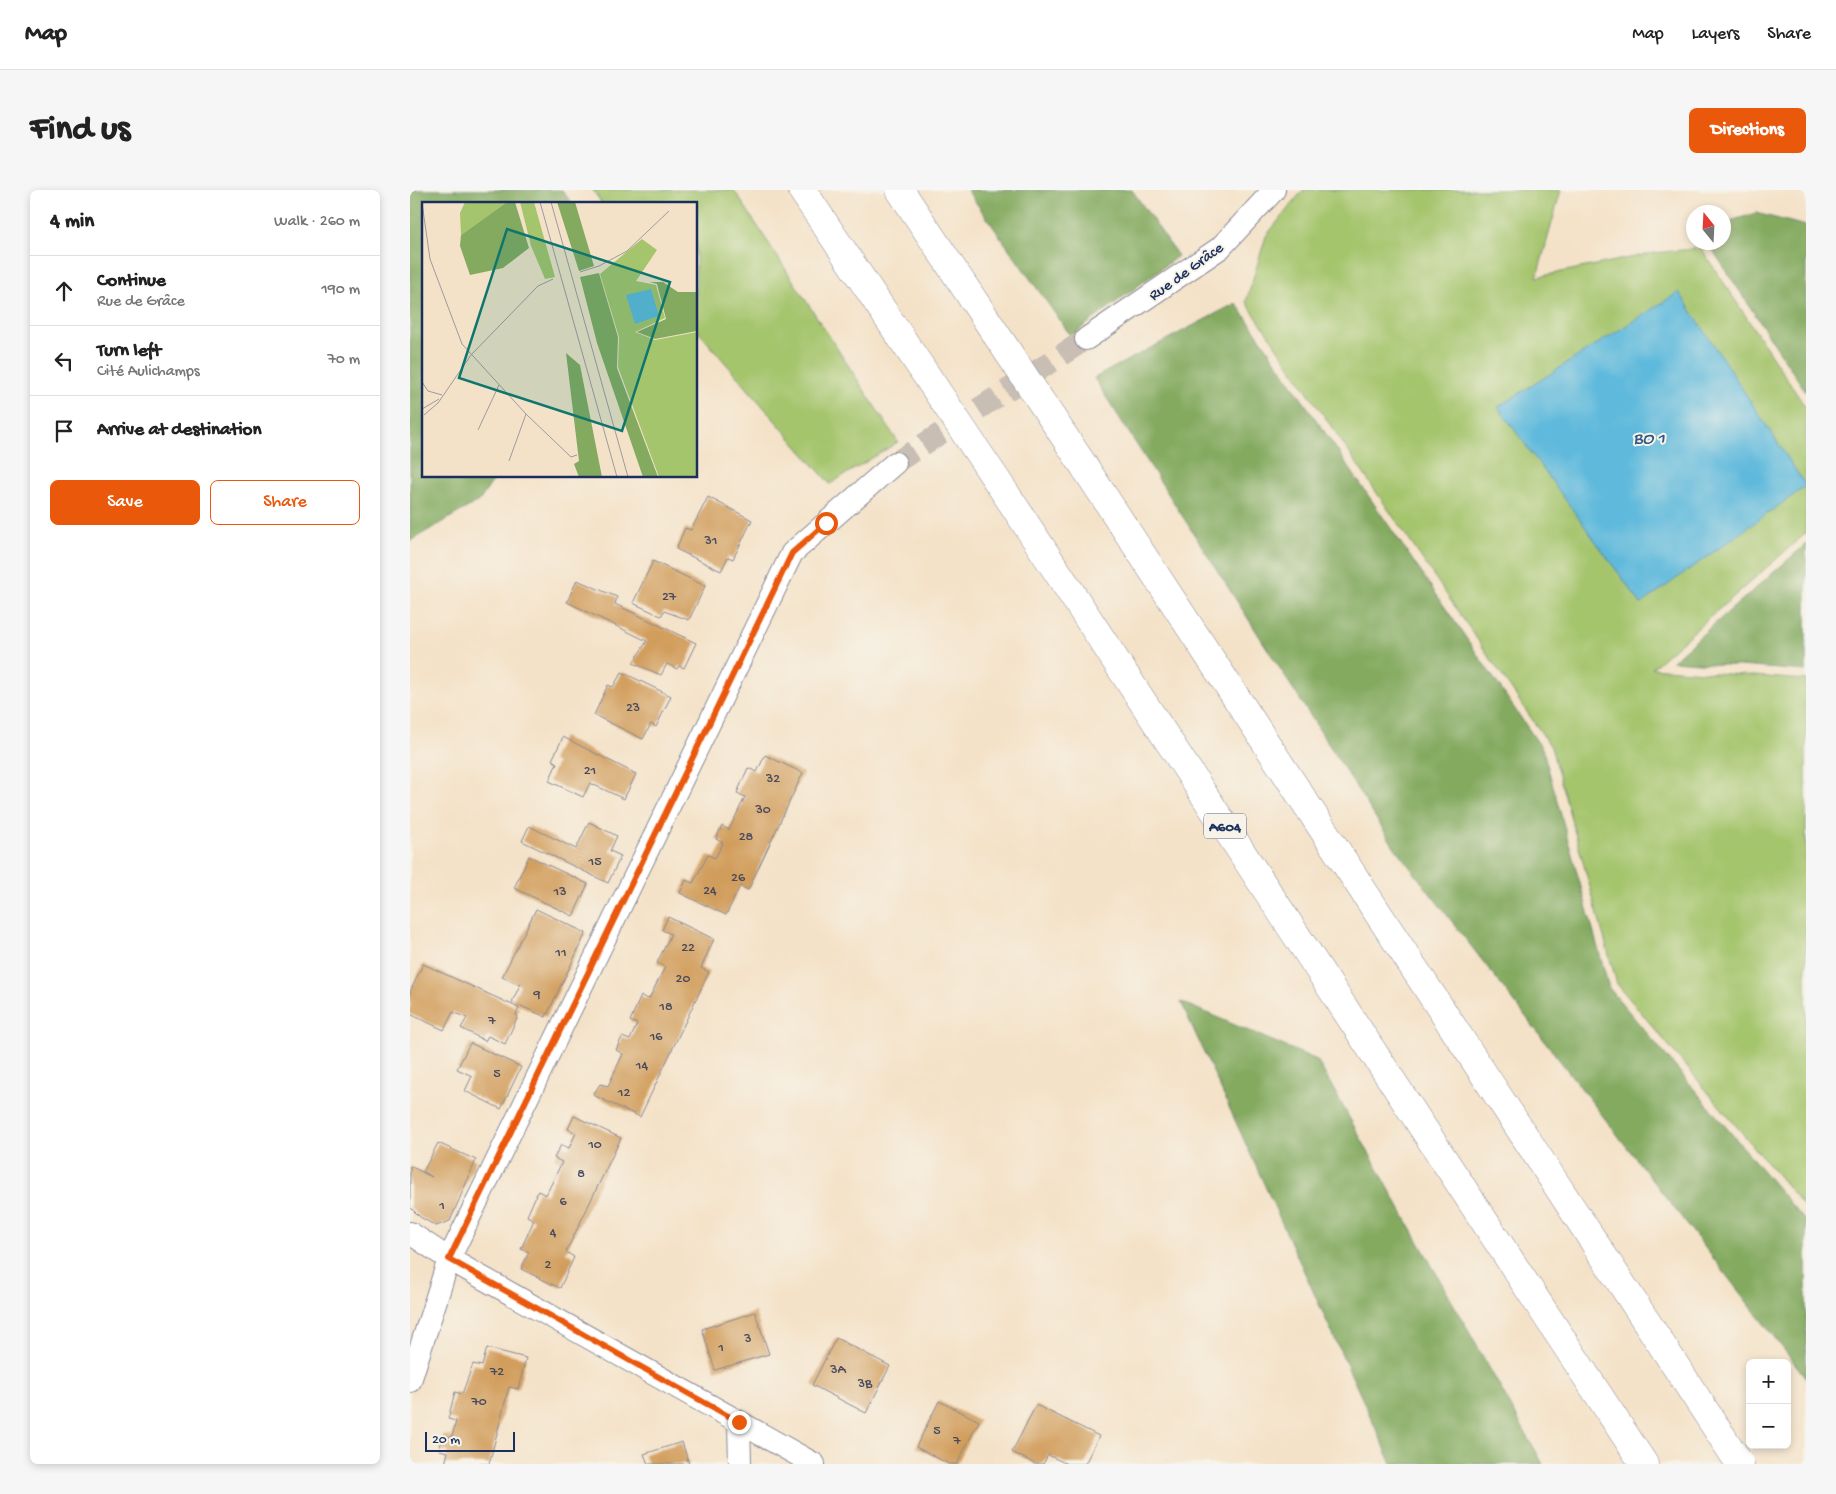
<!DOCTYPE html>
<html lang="en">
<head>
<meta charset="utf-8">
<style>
	:root { --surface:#fff; --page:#f6f6f6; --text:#222; --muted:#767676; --line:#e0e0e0; --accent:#ea580c }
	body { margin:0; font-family:"Gochi Hand",sans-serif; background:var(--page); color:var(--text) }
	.controls { position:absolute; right:15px; bottom:15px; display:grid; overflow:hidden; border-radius:8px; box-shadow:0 2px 8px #0003 }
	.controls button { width:45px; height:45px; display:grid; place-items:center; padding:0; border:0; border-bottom:1px solid var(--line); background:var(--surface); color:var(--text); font:25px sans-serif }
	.compass { position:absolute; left:1276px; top:15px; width:45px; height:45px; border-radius:50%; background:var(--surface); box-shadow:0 2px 8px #0003; rotate:342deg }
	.scale { position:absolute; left:15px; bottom:12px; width:90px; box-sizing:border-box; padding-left:5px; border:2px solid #1b2f5e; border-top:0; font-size:14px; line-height:18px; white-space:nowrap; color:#1b2f5e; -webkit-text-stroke:4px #f7f3e8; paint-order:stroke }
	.stop { position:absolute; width:15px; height:15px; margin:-11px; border:4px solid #ea580c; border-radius:50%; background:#fff }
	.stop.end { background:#ea580c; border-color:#fff; box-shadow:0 1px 5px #0008 }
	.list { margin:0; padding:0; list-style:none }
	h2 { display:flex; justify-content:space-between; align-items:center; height:65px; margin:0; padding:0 20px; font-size:21px }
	h2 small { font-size:16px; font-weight:400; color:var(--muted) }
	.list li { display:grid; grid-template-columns:32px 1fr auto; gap:15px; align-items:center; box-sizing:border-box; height:70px; padding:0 20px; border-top:1px solid var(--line) }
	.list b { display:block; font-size:19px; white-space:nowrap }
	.list p { margin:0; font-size:16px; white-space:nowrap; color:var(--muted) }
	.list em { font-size:16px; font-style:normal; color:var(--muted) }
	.actions { display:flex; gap:10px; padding:15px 20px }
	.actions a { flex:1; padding:11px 0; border:1px solid var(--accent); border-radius:8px; text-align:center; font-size:18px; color:var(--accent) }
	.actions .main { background:var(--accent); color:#fff }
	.icon { flex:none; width:28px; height:28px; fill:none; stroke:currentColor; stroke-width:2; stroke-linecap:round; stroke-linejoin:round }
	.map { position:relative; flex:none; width:1396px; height:1274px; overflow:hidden; border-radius:8px }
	header { display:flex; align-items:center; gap:30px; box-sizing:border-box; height:70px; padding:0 25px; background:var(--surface); border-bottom:1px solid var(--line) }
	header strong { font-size:24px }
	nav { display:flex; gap:28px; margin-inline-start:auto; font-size:18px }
	.intro { display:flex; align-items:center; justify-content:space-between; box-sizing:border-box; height:120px; padding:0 30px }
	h1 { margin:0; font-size:35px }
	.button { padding:12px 22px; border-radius:8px; background:var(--accent); color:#fff; font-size:18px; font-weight:700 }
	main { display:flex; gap:30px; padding:0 30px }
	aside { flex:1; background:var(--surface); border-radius:8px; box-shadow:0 2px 8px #0003 }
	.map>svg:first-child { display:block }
	.green { fill:#a5c56d; stroke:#607a66 }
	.forest { fill:#84aa60; stroke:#506c5f }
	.water { fill:#5fb9dc; stroke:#3d749d }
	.building { fill:#d19d5c }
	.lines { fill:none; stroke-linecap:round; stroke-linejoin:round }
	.minor-tunnel { stroke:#c9beb3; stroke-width:22; stroke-dasharray:22 11; stroke-linecap:butt }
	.minor-casing { stroke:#888893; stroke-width:24 }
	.motorway-casing { stroke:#888893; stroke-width:29 }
	.minor { stroke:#fff; stroke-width:22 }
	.motorway { stroke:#fff; stroke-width:28 }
	.route { stroke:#ea580c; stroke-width:6 }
	.labels { text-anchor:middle; stroke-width:4; stroke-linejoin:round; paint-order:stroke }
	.number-label { font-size:14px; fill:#484a5e }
	.shield { fill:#f7f3e8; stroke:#5d6a87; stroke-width:1 }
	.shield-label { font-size:15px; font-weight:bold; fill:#1b2f5e }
	.street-label { font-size:16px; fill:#1b2f5e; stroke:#f7f3e8 }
	.water-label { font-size:18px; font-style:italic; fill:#2f5884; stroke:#f7f3e8 }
	.inset-road { fill:none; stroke:#9d9a9e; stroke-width:1 }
	.view { fill:#0f766e; fill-opacity:0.15; stroke:#0f766e; stroke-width:2.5 }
	.inset-edge { fill:none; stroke:#1b2f5e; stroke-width:2.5 }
</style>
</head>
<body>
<header>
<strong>Map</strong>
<nav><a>Map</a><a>Layers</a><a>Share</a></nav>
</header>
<div class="intro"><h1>Find us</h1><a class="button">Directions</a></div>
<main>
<aside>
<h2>4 min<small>Walk · 260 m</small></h2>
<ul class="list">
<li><svg class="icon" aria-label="ahead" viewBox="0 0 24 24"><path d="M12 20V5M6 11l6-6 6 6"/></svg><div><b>Continue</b><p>Rue de Grâce</p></div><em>190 m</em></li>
<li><svg class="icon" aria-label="left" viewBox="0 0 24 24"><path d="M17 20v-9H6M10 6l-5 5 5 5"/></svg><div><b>Turn left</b><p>Cité Aulichamps</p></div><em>70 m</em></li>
<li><svg class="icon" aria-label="arrive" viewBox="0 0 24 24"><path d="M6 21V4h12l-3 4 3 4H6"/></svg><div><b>Arrive at destination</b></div></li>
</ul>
<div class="actions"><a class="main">Save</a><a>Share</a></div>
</aside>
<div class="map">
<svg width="1396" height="1274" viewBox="0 0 1396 1274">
	<rect width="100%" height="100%" fill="#f7f3e8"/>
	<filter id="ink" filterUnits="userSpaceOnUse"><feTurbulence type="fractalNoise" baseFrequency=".02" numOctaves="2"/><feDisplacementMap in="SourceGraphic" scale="10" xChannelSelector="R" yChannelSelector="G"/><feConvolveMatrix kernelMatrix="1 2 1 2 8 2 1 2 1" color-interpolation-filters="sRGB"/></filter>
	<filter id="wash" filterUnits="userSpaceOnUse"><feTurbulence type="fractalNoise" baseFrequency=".0096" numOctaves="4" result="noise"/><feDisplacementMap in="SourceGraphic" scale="20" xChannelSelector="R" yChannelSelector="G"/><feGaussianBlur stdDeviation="1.12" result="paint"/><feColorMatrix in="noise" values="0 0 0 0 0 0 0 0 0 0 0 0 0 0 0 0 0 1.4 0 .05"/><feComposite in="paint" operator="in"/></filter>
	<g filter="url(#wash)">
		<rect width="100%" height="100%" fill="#f4e2c8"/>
		<path class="green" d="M183,0H324L488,252L420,294L286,139V14H192Z
			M893,0H1151L1127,87L1244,63L1291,58L1396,218V343L1242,478L1396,490V1019L1207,794L1141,557L836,112L856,46Z"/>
		<path class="forest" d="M0,0H152L162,14H14V286H86L70,310L0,351Z
			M557,0H722L768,66L661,146Z
			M1346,23L1396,36V202L1298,53L1314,52V33Z
			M826,113L1133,560L1199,798L1396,1032V1188L985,658L684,188Z
			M1396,354V481L1262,471Z
			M771,812L907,870L1133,1274H982Z"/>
		<path class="water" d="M1269,102L1396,296L1231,414L1088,217Z"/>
		<g id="blocks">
			<path class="building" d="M298,307L342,330L323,369L318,367L311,381L266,359L275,338L281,340Z
				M243,371L295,396L279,430L254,421L251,426L223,413Z
				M167,390L207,407L205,414L286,453L274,478L269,476L267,479L257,474L251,485L223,473L237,451L157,412Z
				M212,482L261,506L246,537L241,534L233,549L184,525L198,495L203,497Z
				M153,547L226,584L214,609L180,593L173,607L139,591L147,573L142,570Z
				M355,565L393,583L338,700L330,696L316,725L270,703L276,690L283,693L298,665L305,668L313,653L306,649L312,636L319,640L335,607L327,603L338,578L347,582Z
				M179,632L207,646L200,661L211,666L198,693L112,651L119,636L166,659Z
				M119,666L178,694L163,726L104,698Z
				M126,719L176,743L136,827L102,812L110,795L92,787Z
				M258,727L304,749L291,778L299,782L230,927L183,905L190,894L198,896L213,864L206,860L212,847L220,850L227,834L220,831L231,806L239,809L255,777L247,773L261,744L252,740Z
				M13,774L109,818L106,825L108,826L95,854L78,846L75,851L51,838L57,828L43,822L34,840L0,824V802Z
				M60,853L111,877L91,919L55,901L62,886L47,879Z
				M164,926L211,948L156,1062L164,1067L150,1098L111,1079L119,1062L111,1059L124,1030L117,1026L128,1001L136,1005L152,972L144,968L151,955L159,958L166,943L158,939Z
				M28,953L66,970L40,1031L26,1036L10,1027L0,1017V976L22,987L13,982Z
				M345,1122L359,1164L305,1180L292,1139Z
				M426,1148L480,1176L456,1223L402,1195Z
				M77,1158L116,1168L108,1199L99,1197L79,1274H35L38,1262L29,1260L33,1245L42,1247L46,1231L38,1229L45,1202L52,1204L63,1174L72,1176Z
				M529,1211L569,1231L547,1274H539L506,1257Z
				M626,1215L689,1246L675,1274H657L638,1265L633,1274H625L602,1262Z
				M272,1252L279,1274H238L234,1264Z"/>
		</g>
	</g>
	<g filter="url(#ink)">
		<use href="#blocks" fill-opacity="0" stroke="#888893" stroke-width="1"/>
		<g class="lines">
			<path class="minor-tunnel" d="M485,273L676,149"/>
			<defs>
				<path id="minor" d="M676,149L810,58L864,0
					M0,1043L39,1069L404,1274
					M0,1191L39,1069L382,363L485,273
					M329,1232L330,1274"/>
				<path id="motorway" d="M392,0L604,316L1234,1274
					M490,0L672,273L1330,1274"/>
			</defs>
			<use href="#minor" class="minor-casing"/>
			<use href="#motorway" class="motorway-casing"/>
			<use href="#minor" class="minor"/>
			<use href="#motorway" class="motorway"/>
		</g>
	</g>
	<g class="lines" filter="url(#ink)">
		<path class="route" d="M329,1232L39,1069L382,363L416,333"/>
	</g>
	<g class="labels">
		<g class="number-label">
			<text x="301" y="354">31</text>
			<text x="259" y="410">27</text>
			<text x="223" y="521">23</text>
			<text x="180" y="584">21</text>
			<text x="363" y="592">32</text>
			<text x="353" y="623">30</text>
			<text x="336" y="650">28</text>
			<text x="185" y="675">15</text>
			<text x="328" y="691">26</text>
			<text x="300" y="704">24</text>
			<text x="150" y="705">13</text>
			<text x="278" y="761">22</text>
			<text x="151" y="766">11</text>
			<text x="273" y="792">20</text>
			<text x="127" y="808">9</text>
			<text x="256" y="820">18</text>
			<text x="82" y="834">7</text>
			<text x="246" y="850">16</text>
			<text x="232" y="879">14</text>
			<text x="87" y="887">5</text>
			<text x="214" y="906">12</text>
			<text x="185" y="958">10</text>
			<text x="171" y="987">8</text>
			<text x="153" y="1015">6</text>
			<text x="32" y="1019">1</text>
			<text x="143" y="1046">4</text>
			<text x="138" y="1078">2</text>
			<text x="338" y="1152">3</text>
			<text x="311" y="1161">1</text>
			<text x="428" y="1183">3A</text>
			<text x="87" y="1185">72</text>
			<text x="455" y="1197">3B</text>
			<text x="69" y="1215">70</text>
			<text x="527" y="1244">5</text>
			<text x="547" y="1254">7</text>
		</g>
		<rect class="shield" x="794" y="623.5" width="42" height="25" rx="4"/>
		<g class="shield-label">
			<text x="815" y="641">A604</text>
		</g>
		<g class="street-label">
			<text transform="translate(775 80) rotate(-36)" y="6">Rue de Grâce</text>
		</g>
		<g class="water-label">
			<text x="1239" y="253">BO 1</text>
		</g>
	</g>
	<g transform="translate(12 12)">
		<rect width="275" height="275" fill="#f4e2c8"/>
		<path d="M43,0H85L39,33L38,11ZM98,0H112L133,75L123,77L109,44ZM220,37L235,48L214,79L234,83L243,116L213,130L233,138L275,130V275H237L196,165L197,135L178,72Z" fill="#a5c56d"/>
		<path d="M85,0H93L107,46L81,66L48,73L38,44L39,33ZM135,0H153L172,64L157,69ZM177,71L196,135L195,166L236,275H221L175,141L158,75ZM228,80H241L256,90H275V129L233,137L215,130L244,117L235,82ZM144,151L158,163L180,275H157L152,262L157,259Z" fill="#84aa60"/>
		<path d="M229,87L237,114L213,122L204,93Z" fill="#5fb9dc"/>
		<path class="inset-road" d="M118,0L195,275M129,0L206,275M0,1L8,57L40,142L104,212L149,255L155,253M158,70L177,64L205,49L247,9M0,180L6,189L20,193M0,207L17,197M2,213L16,201L49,153L116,84L131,77M56,228L77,183M87,259L104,212"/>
		<path class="view" d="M85,27L248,80L200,229L37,176Z"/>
		<rect width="275" height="275" class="inset-edge"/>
	</g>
</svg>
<div class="controls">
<button>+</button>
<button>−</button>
</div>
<svg class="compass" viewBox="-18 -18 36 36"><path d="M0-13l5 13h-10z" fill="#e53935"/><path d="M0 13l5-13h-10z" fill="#767676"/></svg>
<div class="scale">20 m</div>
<div class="stop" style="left:416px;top:333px"></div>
<div class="stop end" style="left:329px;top:1232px"></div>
</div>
</main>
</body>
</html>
